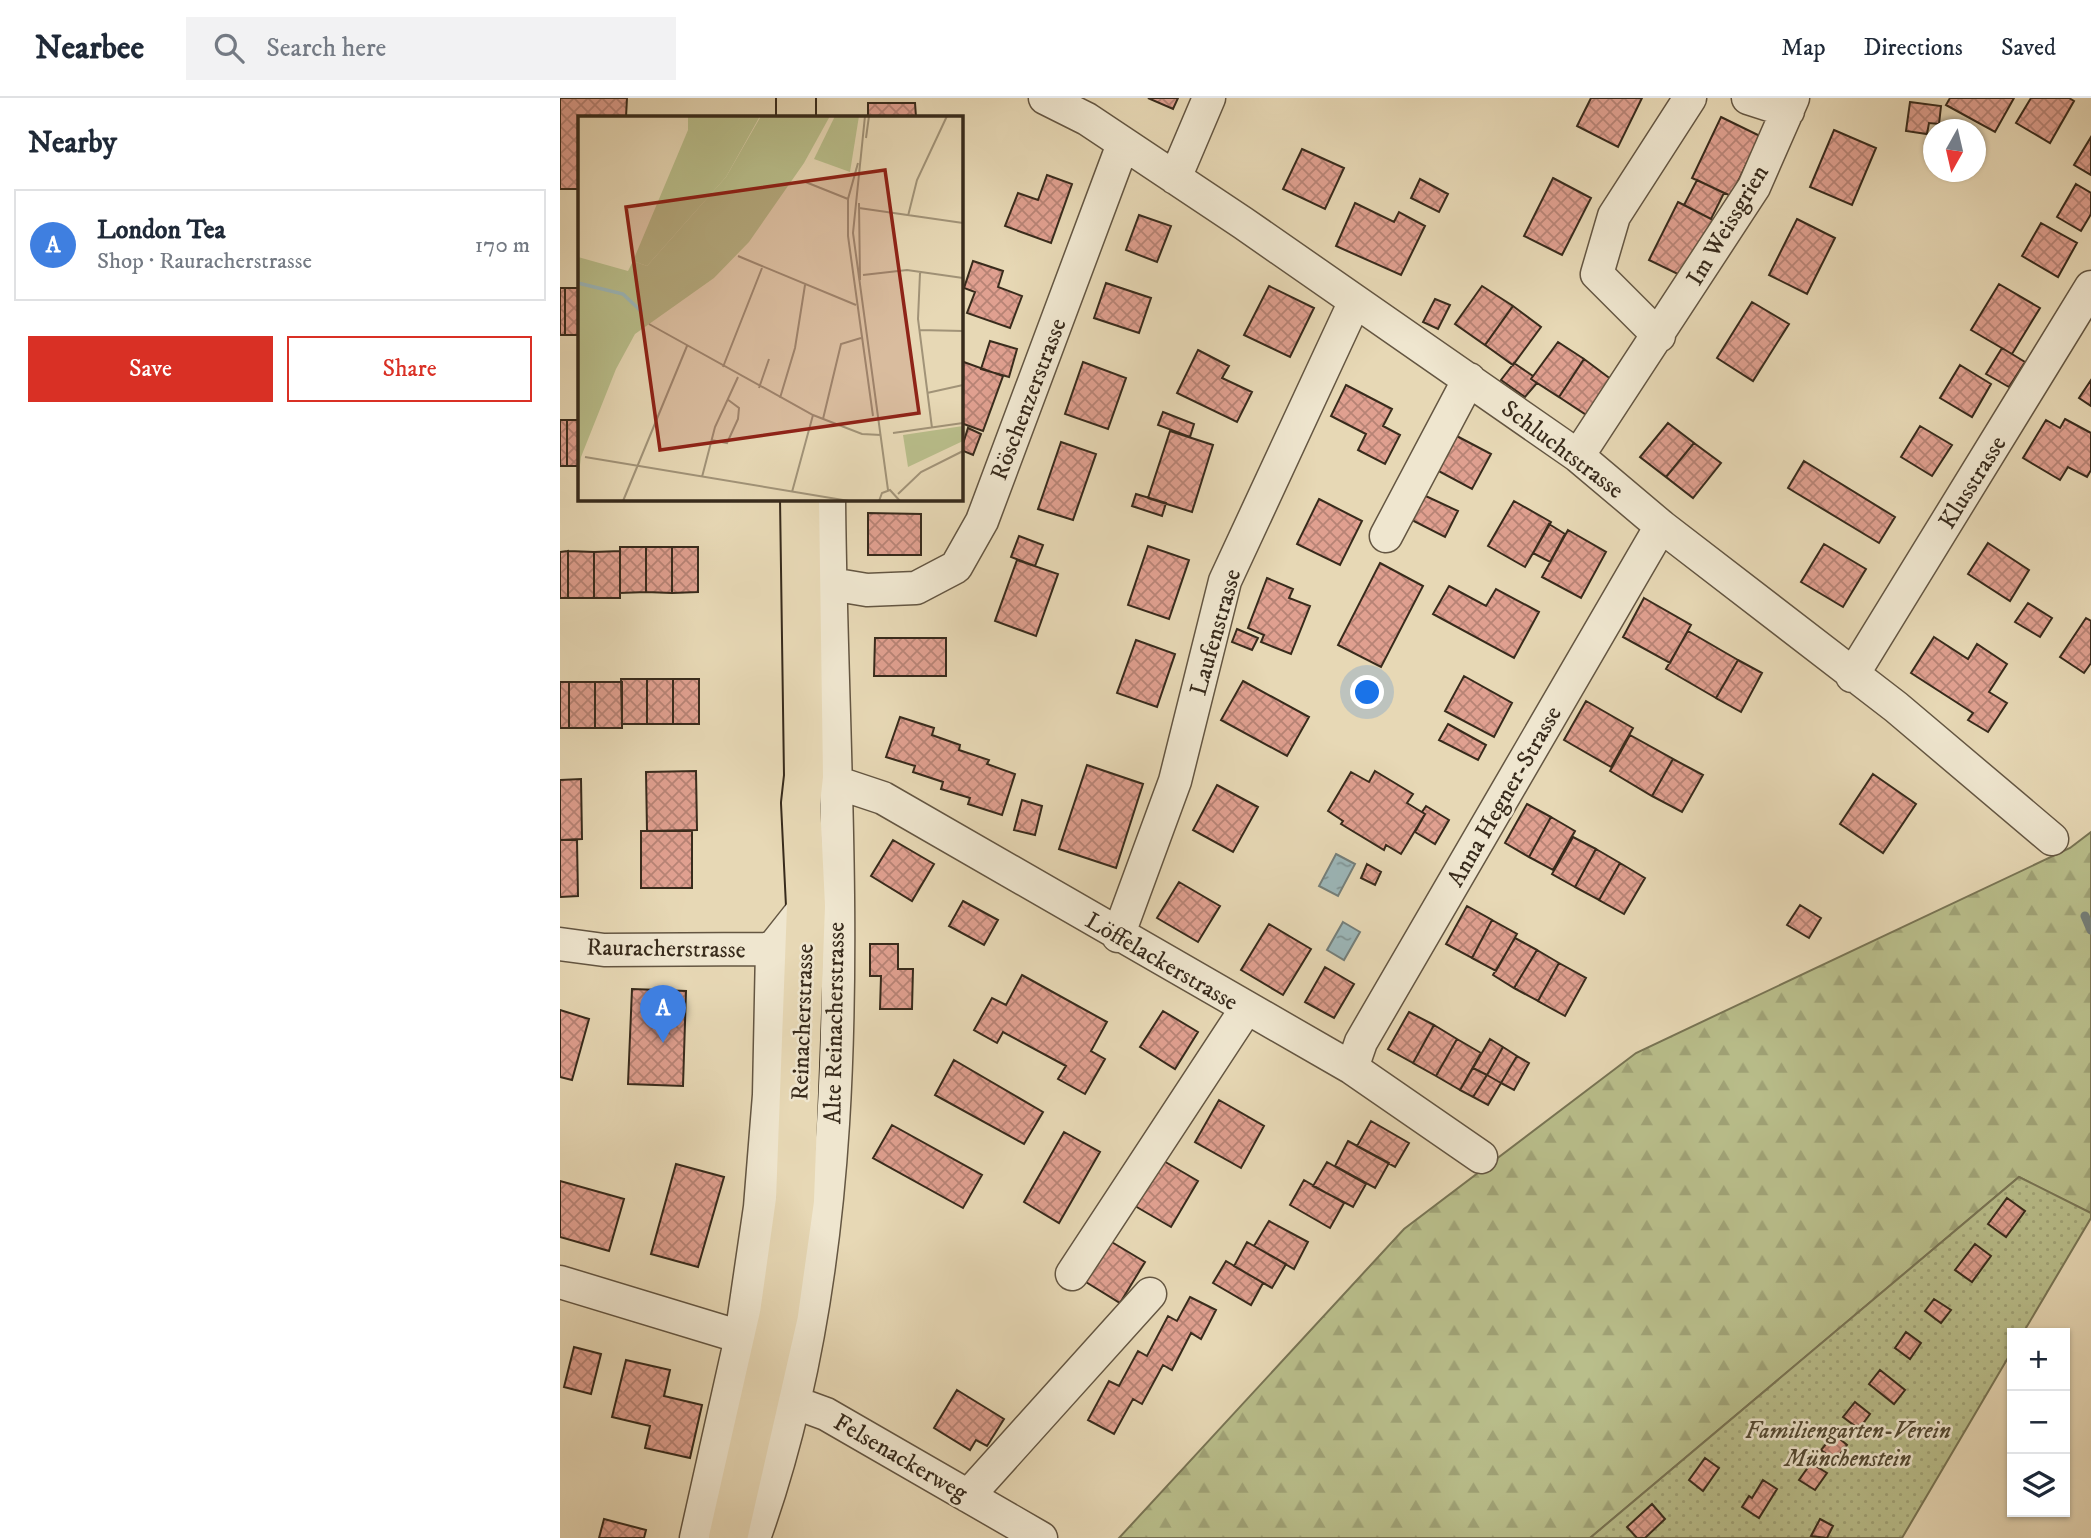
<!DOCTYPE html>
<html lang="en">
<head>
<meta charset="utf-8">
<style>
	:root { --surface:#fff; --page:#f2f2f3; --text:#1f2937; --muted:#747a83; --line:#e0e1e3; --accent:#d93025 }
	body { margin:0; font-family:"IM FELL DW Pica",serif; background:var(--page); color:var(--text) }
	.controls { position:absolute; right:21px; bottom:21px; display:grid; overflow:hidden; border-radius:0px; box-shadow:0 2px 5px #0004 }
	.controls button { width:63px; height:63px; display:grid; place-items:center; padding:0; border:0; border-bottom:2px solid var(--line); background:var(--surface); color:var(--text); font:35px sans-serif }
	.compass { position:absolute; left:1363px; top:21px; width:63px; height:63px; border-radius:50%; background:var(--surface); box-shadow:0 2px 5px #0004; rotate:188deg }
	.you { position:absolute; left:808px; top:595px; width:24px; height:24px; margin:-18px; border:5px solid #fff; border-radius:50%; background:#1a73e8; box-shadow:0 0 0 10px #1a73e833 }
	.badge { display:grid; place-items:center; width:46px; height:46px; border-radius:50%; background:var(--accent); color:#fff; font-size:23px; font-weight:700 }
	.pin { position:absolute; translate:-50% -58px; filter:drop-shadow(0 2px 4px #0008) }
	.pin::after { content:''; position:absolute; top:37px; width:24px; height:21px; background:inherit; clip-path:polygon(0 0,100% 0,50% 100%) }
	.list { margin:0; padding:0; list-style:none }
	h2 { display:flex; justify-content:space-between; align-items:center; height:91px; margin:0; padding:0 28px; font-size:30px }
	h2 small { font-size:23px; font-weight:400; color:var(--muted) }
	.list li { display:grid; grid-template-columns:46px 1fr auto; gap:21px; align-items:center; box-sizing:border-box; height:112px; margin:0 14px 14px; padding:0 14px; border:2px solid var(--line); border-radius:0px }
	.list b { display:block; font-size:26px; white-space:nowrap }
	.list p { margin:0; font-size:23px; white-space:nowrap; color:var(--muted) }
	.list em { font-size:23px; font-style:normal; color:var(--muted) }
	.actions { display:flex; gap:14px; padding:21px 28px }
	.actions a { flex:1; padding:16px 0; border:2px solid var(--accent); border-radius:0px; text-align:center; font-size:24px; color:var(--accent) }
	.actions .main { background:var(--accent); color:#fff }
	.icon { flex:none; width:38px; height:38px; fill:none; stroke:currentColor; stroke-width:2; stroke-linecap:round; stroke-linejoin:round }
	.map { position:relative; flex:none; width:1531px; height:1440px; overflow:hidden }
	header { display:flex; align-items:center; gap:42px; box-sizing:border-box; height:98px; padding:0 35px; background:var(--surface); border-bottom:2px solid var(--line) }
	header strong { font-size:33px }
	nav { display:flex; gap:38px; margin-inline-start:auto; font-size:24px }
	.search { width:490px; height:63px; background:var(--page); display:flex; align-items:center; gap:18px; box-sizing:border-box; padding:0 24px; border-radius:0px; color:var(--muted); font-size:26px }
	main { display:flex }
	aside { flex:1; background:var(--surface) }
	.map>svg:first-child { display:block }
	.forest { fill:url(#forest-firs); stroke:#787454; stroke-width:2 }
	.park { fill:url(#park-dots); stroke:#787454; stroke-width:2 }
	.water { fill:url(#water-ripples); stroke:#747f7a; stroke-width:2 }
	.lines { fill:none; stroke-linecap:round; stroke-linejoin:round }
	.stream { stroke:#747f7a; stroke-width:9 }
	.building { fill:url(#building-cross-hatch); stroke:#382b1c; stroke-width:2 }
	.minor-casing { stroke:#645642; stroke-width:35 }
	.major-casing { stroke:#382b1c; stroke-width:42 }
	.minor { stroke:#efe6cf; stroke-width:32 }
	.major { stroke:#e7d8b5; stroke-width:38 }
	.labels { text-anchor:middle; stroke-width:5; stroke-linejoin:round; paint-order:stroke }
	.street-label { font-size:24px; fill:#382b1c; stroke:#efe6cf }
	.park-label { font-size:24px; font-style:italic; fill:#524832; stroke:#efe6cf }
	.inset-river { fill:none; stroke:#9cb7b9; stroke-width:3.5 }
	.inset-road { fill:none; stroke:#a19378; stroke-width:2 }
	.view { fill:#8f2418; fill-opacity:0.15; stroke:#8f2418; stroke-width:3.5 }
	.inset-edge { fill:none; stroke:#382b1c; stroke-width:3.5 }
</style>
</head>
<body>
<header>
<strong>Nearbee</strong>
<div class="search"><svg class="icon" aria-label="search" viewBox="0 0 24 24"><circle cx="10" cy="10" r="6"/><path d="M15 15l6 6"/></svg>Search here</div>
<nav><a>Map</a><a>Directions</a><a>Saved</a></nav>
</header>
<main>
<aside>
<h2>Nearby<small></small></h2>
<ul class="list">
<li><span class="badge" style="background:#3f7fe0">A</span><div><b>London Tea</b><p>Shop · Rauracherstrasse</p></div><em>170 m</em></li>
</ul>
<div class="actions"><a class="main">Save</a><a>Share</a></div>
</aside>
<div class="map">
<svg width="1531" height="1440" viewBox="0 0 1531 1440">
	<defs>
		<pattern id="forest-firs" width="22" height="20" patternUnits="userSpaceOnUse" patternTransform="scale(1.75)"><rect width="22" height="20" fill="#b9be8b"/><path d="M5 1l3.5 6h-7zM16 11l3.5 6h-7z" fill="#a0a377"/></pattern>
		<pattern id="park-dots" width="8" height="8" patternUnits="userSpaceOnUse" patternTransform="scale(1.75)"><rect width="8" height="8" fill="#b9be8b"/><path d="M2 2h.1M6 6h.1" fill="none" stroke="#a0a377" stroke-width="1.8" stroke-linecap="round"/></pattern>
		<pattern id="water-ripples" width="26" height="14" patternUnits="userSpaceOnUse" patternTransform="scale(1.75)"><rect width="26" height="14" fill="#9cb7b9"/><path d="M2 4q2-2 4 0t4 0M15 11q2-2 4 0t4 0" fill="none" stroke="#809596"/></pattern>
		<pattern id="building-cross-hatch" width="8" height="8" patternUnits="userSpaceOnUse" patternTransform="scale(1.75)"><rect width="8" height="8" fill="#e0a090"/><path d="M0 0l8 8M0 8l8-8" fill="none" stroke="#b78375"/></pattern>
	</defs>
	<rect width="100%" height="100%" fill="#e7d8b5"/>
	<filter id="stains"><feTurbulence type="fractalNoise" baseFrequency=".00286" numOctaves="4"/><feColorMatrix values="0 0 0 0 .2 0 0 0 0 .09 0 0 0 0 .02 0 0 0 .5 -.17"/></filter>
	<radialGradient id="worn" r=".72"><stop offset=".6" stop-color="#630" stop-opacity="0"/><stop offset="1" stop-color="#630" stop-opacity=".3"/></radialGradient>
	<path class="forest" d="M1531,734V1115L1459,1079L1030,1440H559L844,1131L1076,955L1510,750Z"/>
	<path class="park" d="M1459,1079L1531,1115V1120L1463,1235H1452V1253L1342,1440H1030Z"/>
	<path class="water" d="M776,756L795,766L778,798L759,788Z
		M783,824L800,834L784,862L767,852Z"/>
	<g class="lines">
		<path class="stream" d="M1525,818L1531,832"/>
	</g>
	<path class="building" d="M0,0H67L66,19H19V91H0Z
		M588,0H618L613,11Z
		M1031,0H1082L1058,49L1017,28Z
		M1390,0H1454L1435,34L1386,7Z
		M1471,0H1509L1514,3L1490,45L1456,25Z
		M1350,4L1381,8L1379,26L1369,25L1367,36L1346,33Z
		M308,5H355L356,19H308Z
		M1161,19L1200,38L1171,98L1132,80Z
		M1274,32L1316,50L1292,107L1250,89Z
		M1531,39V77L1514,67Z
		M742,51L784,70L765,111L723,91Z
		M487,77L512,86L491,145L445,128L458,95L478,102Z
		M993,80L1031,100L1002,157L964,138Z
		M860,81L888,96L879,114L851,100Z
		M1137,82L1164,95L1151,121L1124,107Z
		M1516,86L1531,95V116L1521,133L1497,119Z
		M1118,104L1157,124L1128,181L1089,162Z
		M795,105L834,124L839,114L865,128L841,177L776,148Z
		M579,117L611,128L597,164L566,152Z
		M1237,121L1275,140L1247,196L1209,177Z
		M1481,125L1517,145L1498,179L1462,158Z
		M413,163L443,173L438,189L462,198L450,230L407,215L415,194L404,190Z
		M546,185L591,200L579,235L534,220Z
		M1439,186L1480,210L1452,256L1411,232Z
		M709,188L754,210L730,259L684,237Z
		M922,188L953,208L925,247L895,226Z
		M0,190H5V237H0Z
		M5,190H19V237H5Z
		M875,201L890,207L878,231L863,224Z
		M1192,204L1229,226L1193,283L1157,260Z
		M953,208L981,229L953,267L925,247Z
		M430,243L457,251L449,279L421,271Z
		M998,244L1024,261L999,299L971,281Z
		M1442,250L1465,264L1449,289L1426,276Z
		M638,252L669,268L662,280L692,294L677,324L617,295Z
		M1024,261L1052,282L1028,318L999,299Z
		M401,263L443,278L423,333L401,325Z
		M523,264L566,280L548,331L505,316Z
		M954,265L973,278L971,281L977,285L965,299L941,282Z
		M1400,267L1431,286L1412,319L1380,300Z
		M1531,282V308L1519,300Z
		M786,287L832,311L823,328L840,337L825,366L798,352L806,336L771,318Z
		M603,314L634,326L630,339L598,327Z
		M1505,321L1531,335V372L1527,379L1508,369L1500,382L1463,360L1486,322L1500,330Z
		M0,322H7V368H0Z
		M7,322H19V368H7Z
		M1108,325L1134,345L1106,379L1080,359Z
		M1360,328L1392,347L1372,378L1341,359Z
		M408,330L421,336L413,357L401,352Z
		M610,333L653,347L632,414L588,400Z
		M891,335L931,356L912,391L873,370Z
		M501,344L536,356L513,422L478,411Z
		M1134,345L1161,365L1133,400L1106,379Z
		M1244,363L1335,419L1319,445L1228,390Z
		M857,394L898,413L885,439L844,418Z
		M576,396L606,405L602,418L572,408Z
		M759,401L802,423L780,467L737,446Z
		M954,403L991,424L965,469L928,448Z
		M308,415L361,416V457H308Z
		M989,426L1005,436L990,464L973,455Z
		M1008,432L1046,454L1021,500L982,479Z
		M459,438L483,447L475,468L451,459Z
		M1428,445L1469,472L1450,503L1408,476Z
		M1264,446L1306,471L1283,509L1241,484Z
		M588,448L629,462L609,521L568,507Z
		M60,449H86V494L60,495Z
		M86,449H112V495L86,494Z
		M112,449H138V494L112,495Z
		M8,453L34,454V500H8Z
		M8,453V500H0V454Z
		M60,453V500H34V454Z
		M457,462L498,476L476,538L435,523Z
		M820,465L863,488L821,569L778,547Z
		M707,480L733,491L729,500L750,508L731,556L701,544L704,537L688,530Z
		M889,488L926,508L936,491L979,514L954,560L873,516Z
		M1084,500L1131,527L1110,565L1063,539Z
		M1468,505L1492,520L1480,539L1455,524Z
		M1526,520L1531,523V565L1524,575L1500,559Z
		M677,531L698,540L692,552L672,544Z
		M1128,533L1178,562L1156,600L1106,571Z
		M1374,539L1408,561L1417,546L1447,566L1429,594L1447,605L1428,634L1408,622L1413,615L1351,575Z
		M315,540H386V578H314Z
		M576,542L615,556L597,609L557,595Z
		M1178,562L1202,575L1181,614L1156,600Z
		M904,578L952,605L934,639L885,613Z
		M61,581H87V626H62Z
		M87,581H113V626H87Z
		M113,581H139V626H113Z
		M683,583L749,619L727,658L661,622Z
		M0,584H9V630H0Z
		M9,584H35V630H9Z
		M35,584H62V630H35Z
		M1026,603L1073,630L1051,669L1004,642Z
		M340,619L374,630L372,637L400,647L399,652L429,662L427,666L455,676L442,717L408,706L410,700L381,691L383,684L353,674L355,668L326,659Z
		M888,626L926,647L918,662L879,642Z
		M1070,637L1113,661L1092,698L1050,673Z
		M1113,661L1143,677L1122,714L1092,698Z
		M527,667L583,686L556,770L499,751Z
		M136,673L137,732L87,733L86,674Z
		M815,673L853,696L847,705L865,716L841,756L826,747L824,752L781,726L783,723L768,713L791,674L809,684Z
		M1313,676L1356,706L1323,755L1280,726Z
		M21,681L22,741L0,742V682Z
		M657,687L698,709L673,754L633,732Z
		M462,702L482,708L475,737L454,732Z
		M967,706L991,719L969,759L945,745Z
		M866,708L889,722L875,746L855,734L865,716L862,714Z
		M991,719L1015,733L993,772L969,759Z
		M81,733H132V790H81Z
		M1013,739L1036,751L1015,789L992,776Z
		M0,742H17L18,798L0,799Z
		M333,742L374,766L352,803L311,778Z
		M1036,751L1060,765L1039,802L1015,789Z
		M1060,765L1085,780L1064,816L1039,802Z
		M807,766L821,774L815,787L801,780Z
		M619,784L660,808L638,844L597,820Z
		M403,803L438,822L424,847L389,828Z
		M1240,807L1261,820L1249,840L1227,827Z
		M907,808L932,822L912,860L886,846Z
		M932,822L957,836L936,873L912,860Z
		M709,826L751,851L723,897L681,872Z
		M955,840L977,852L954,890L933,877Z
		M310,846H338V871H353L352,911H320L321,878H310Z
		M977,852L999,865L978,903L954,890Z
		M999,865L1026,880L1005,918L978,903Z
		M765,869L794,886L774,920L745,904Z
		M462,877L547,924L531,953L545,961L525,996L498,981L506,968L443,934L437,945L414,932L432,900L446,907Z
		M72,891L126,893L123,988L68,986Z
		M0,912L29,921L12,982L0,979Z
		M603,913L638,934L615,971L580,949Z
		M849,914L874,927L853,965L828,951Z
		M874,927L897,941L876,978L853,965Z
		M897,941L921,955L900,992L876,978Z
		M930,941L943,949L927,977L913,970Z
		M943,949L957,958L941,985L927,977Z
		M957,958L969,965L954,992L941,985Z
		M394,962L483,1014L464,1046L375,997Z
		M913,970L927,977L913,999L900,992Z
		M927,977L941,985L928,1007L913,999Z
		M659,1002L704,1028L681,1070L635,1044Z
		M811,1023L849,1045L835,1069L797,1048Z
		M332,1027L422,1077L403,1110L313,1060Z
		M504,1034L540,1054L499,1125L464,1104Z
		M788,1043L829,1065L815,1090L775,1068Z
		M602,1062L638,1083L611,1129L575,1108Z
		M767,1064L806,1086L793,1109L753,1088Z
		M116,1066L164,1079L138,1169L91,1156Z
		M744,1082L784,1105L770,1130L730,1107Z
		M0,1083L64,1101L49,1153L0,1139Z
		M1447,1100L1465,1113L1446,1139L1428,1126Z
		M709,1123L748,1144L734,1171L694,1148Z
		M545,1140L585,1164L560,1205L521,1181Z
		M687,1144L726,1166L712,1190L674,1168Z
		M1415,1146L1431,1158L1412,1184L1395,1172Z
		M666,1163L703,1185L691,1207L653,1185Z
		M630,1199L656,1212L641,1241L631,1235L612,1272L603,1267L582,1306L573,1301L554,1336L528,1322L549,1283L559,1288L578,1253L587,1258L608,1218L617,1223Z
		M1374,1201L1391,1212L1381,1225L1365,1213Z
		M1346,1234L1361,1245L1350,1261L1335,1250Z
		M14,1249L41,1256L31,1296L4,1289Z
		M66,1262L110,1272L104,1298L142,1307L130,1360L85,1350L90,1328L52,1319Z
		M1320,1272L1345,1292L1334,1306L1309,1286Z
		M397,1292L444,1321L427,1348L416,1342L410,1352L374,1330Z
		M1295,1304L1310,1316L1299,1331L1283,1319Z
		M1274,1336L1287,1347L1275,1362L1261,1352Z
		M1145,1360L1159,1370L1143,1393L1129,1382Z
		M1251,1365L1267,1375L1255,1392L1239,1382Z
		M1203,1382L1217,1391L1199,1420L1182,1409L1189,1398L1192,1400Z
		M1092,1406L1105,1421L1085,1440H1077L1067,1429Z
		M44,1421L86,1432L84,1440H39Z
		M1260,1421L1273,1428L1267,1440L1251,1438Z"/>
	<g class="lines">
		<defs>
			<path id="minor" d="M485,0L527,21L683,125L1018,358L1101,428L1336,609L1492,741
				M1188,0L1228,13
				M615,80L649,0
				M1099,238L1037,176L1054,118L1130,0
				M1018,358L1194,89L1233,0
				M826,438L909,281
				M271,486L307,492L356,490L396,469L422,423L563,46
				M1292,578L1531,189
				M275,684L323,700L792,970L921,1059
				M558,838L615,683L665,483L795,203
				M0,846L44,852L212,851
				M792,970L801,944L1101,428
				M512,1176L686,911
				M0,1184L181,1239L193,1255
				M236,1305L266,1316L481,1440
				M408,1398L590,1196
				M136,1440L181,1239L200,1109L209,997L212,851L246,808
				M194,1440C313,1111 272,744 269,401"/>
			<path id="major" d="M236,19V0
				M168,1440L219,1216L235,1102L246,808L241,705L244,678L240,401"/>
		</defs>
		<use href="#minor" class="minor-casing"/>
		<use href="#major" class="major-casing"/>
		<use href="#minor" class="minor"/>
		<use href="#major" class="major"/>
	</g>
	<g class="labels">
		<g class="street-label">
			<text transform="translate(1167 127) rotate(-59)" y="8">Im Weissgrien</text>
			<text transform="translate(468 301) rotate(-69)" y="8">Röschenzerstrasse</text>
			<text transform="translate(1003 351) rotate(37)" y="8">Schluchtstrasse</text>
			<text transform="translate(1412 384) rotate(-58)" y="8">Klusstrasse</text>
			<text transform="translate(655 534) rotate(-74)" y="8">Laufenstrasse</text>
			<text transform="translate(944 698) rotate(-60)" y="8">Anna Hegner-Strasse</text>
			<text transform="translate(106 850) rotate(1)" y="8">Rauracherstrasse</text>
			<text transform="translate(602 863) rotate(30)" y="8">Löffelackerstrasse</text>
			<text transform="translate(242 924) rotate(-88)" y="8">Reinacherstrasse</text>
			<text transform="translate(274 925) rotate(-89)" y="8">Alte Reinacherstrasse</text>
			<text transform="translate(341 1359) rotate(30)" y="8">Felsenackerweg</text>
		</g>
		<g class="park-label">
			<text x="1288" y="1340">Familiengarten-Verein<tspan x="1288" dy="28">Münchenstein</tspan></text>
		</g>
	</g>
	<g transform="translate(18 18)">
		<rect width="385" height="385" fill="#e7d8b5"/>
		<path d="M257,0H281L272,56L236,43Z" fill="#b9be8b"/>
		<path d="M183,0H252L226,47L171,126L136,162L57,218L38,253L3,341L0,365V141L50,155L55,145L69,150L148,61ZM385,310V325L330,351L325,319Z" fill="#b9be8b"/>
		<path d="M110,0H182L148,61L69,150L55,145L110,14Z" fill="#b9be8b"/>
		<path class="inset-river" d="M0,167L45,178L64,196"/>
		<path class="inset-road" d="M287,0L275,117L310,374M288,22L291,0M280,47L270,83V120L295,300M225,65L270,83M281,87L282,164M281,92L385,107M330,100L339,64L369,0M160,140L278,189M342,157L340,203L354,312M285,159L329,154L385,162M71,208L235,299L284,318L303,319M341,214L385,215M145,251L184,152M181,272L191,243M349,277L385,269M202,282L217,232L227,169M245,303L263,228L283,222M315,317L385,307M133,324L149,327L160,303L161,292L149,283M7,341L271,385M124,361L137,311L160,261M214,376L235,299M320,378L343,356L385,335M45,385L109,230M301,385L304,377L312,374L322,385"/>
		<path class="view" d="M307,54L341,297L82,334L48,91Z"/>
		<rect width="385" height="385" class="inset-edge"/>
	</g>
	<rect width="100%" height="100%" filter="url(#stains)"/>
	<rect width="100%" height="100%" fill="url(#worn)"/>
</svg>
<div class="controls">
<button>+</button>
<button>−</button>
<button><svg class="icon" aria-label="layers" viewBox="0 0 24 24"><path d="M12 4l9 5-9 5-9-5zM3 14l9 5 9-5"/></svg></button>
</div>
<svg class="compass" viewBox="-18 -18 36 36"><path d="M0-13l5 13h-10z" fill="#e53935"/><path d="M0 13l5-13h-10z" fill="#747a83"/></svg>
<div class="you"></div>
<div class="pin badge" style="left:103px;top:945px;background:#3f7fe0">A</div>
</div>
</main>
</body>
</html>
